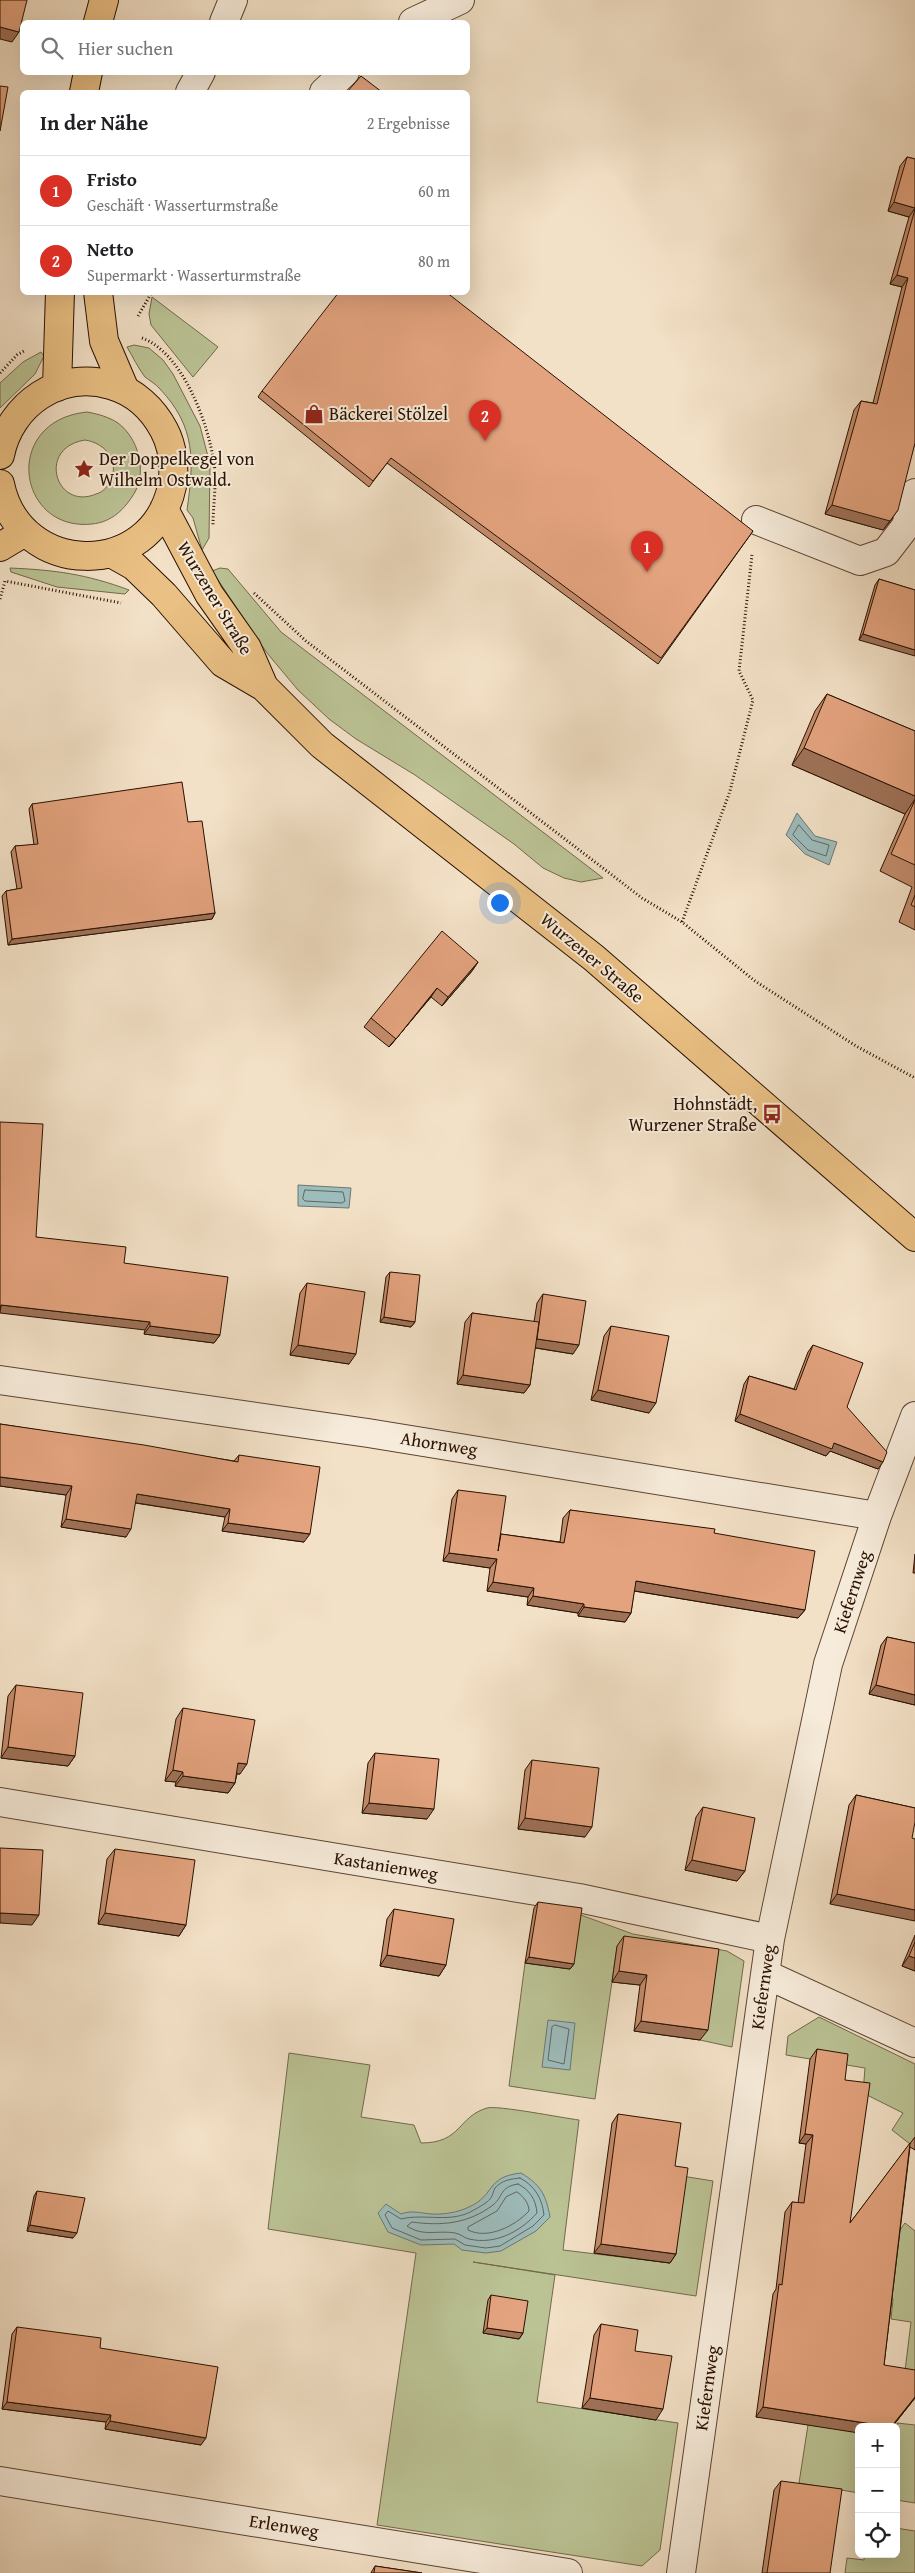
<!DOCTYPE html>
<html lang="de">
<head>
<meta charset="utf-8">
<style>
	:root { --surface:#fff; --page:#f6f6f6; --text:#202124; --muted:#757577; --line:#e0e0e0; --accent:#d93025 }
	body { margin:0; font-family:"Gentium Book Plus",serif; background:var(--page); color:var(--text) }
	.controls { position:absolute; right:15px; bottom:15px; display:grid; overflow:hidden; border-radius:8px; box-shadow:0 5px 20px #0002 }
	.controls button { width:45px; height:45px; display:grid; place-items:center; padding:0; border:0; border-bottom:1px solid var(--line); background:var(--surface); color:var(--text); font:25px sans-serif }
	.you { position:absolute; left:499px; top:902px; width:18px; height:18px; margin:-12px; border:4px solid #fff; border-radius:50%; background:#1a73e8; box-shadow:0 0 0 8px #1a73e833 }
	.badge { display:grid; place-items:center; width:32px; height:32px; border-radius:50%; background:var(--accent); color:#fff; font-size:16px; font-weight:700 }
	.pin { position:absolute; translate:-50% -41px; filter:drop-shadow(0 1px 2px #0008) }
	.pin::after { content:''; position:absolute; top:26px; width:18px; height:15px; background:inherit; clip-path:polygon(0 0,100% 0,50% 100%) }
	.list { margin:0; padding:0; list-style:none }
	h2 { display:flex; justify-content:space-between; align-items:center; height:65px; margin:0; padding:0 20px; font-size:21px }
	h2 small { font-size:16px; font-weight:400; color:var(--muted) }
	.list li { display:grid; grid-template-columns:32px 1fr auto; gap:15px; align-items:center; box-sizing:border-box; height:70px; padding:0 20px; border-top:1px solid var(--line) }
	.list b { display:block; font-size:19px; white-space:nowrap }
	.list p { margin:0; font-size:16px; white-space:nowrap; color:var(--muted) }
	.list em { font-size:16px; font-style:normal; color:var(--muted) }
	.icon { flex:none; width:28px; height:28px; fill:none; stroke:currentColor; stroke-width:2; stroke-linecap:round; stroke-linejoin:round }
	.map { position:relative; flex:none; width:915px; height:2573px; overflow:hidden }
	.search { position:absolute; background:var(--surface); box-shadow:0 5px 20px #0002; left:20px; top:20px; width:450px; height:55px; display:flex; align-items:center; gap:12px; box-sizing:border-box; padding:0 18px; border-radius:8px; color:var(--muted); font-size:19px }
	.panel { position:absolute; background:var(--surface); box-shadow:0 5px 20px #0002; left:20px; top:90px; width:450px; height:205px; border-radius:8px }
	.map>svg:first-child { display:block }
	.green { fill:#bbc395; stroke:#726a4a; fill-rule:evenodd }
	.water { fill:#9dbcbc; stroke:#6e7771 }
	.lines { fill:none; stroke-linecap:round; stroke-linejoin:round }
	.shore { stroke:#62665e; stroke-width:1 }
	.minor-casing { stroke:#5b4432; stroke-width:30 }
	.major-casing { stroke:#281000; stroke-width:30 }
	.path { stroke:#281000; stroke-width:3; stroke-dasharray:1 2.5; stroke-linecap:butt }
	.minor { stroke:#f7ecdb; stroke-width:28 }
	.major { stroke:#eac084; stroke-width:28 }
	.wall { fill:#c38c6c; stroke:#281000 }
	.shaded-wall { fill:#9f7258; stroke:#281000 }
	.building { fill:#e3a37e; stroke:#281000 }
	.labels { text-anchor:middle; stroke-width:4; stroke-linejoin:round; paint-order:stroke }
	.poi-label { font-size:18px; fill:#281000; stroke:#f7ecdb; text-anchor:start }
	.street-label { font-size:18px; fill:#281000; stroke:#f7ecdb }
</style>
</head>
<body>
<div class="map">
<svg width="915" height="2573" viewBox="0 0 915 2573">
	<rect width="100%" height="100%" fill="#f3e1c7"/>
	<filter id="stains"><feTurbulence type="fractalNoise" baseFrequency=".004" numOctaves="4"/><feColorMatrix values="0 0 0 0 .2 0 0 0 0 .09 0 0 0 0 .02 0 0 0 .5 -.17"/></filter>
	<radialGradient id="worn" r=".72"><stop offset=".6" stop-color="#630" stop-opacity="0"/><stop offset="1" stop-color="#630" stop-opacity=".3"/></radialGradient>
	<path class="green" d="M152,297L218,347L193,377L151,325L149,314Z
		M134,345L149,348L163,360L173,374L200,426L210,464L209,538L202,550L193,518L187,510C194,461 196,427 160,389C156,384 150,381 145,377C138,368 133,357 127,347Z
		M41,352L44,356L35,374L0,408V383L23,362Z
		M87,412C98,414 109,417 118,423C138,438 147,470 135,492C125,509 112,522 92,524C17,532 1,421 87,412ZM85,440C104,443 118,458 112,478C109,485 104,492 96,494C56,511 36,448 85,440Z
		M10,568C55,570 86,574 129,590L125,594L57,587L11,572Z
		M220,568L228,569L281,632L603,878L581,882L564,878L543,868L514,844L415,775L356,739L329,719L298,690L267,653L212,571Z
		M578,1914L633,1934L727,1951L744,1961L732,2047L700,2040L617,1947L595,2099L509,2086L525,1963Z
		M819,2017L915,2064V2137L910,2144L892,2130L903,2113L863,2093L865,2068L786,2055L788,2036Z
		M289,2053L370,2065L361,2117L414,2125L421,2143C462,2143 457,2117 487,2108C497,2105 563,2118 579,2120L563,2250L670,2263L682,2176L713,2181L696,2296L473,2262L555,2275L537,2402L678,2423L660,2550L642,2566L377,2525L416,2253L268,2229Z
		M905,2223L915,2231V2380L904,2379L911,2322L891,2319L893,2299L886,2298L894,2238Z
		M812,2399L859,2427V2493L799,2483Z
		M897,2423L915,2425V2503L896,2500Z
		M896,2528L915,2531V2573H845L847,2558L864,2560L865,2554H896Z"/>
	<path class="water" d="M797,813L815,836L837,842L829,865L805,854L786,835Z
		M298,1185L351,1188L349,1208L298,1206Z
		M548,2020L575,2023L570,2070L542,2067Z
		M521,2173C541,2185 546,2195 550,2217L536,2231L501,2251L486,2253L462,2250L454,2244L421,2245L388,2232L378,2213L386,2204L401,2214C412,2210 420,2213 431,2214C443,2215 459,2212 469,2207C496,2195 485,2177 521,2173Z"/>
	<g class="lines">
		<path class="shore" d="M799,825L812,840L829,845L826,856L808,850L793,835Z
			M305,1190L343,1192L345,1201L342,1203L305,1201L303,1199Z
			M555,2025L569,2029L564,2064L548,2060L552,2027Z
			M520,2178C535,2186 542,2198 544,2215L533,2226L500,2246L486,2248L465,2245L455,2239L421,2240L392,2228L385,2215L388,2211L401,2219C425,2213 451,2224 474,2210C479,2207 487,2203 490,2199C493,2196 493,2191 495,2188C502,2180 511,2179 520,2178Z
			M518,2184C530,2190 536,2200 537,2213C520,2232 495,2245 469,2239C464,2238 461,2234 455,2233C438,2230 423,2237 407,2226L412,2222C441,2226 468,2224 493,2205C504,2196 499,2187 518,2184Z
			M517,2192C523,2196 529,2203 529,2211C515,2226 488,2240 468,2230V2227L497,2211L506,2197Z"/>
		<defs>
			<path id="minor" d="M224,22L233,0
				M413,22L460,0
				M190,92L201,72
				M324,92L345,72
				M756,520L860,561L886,552L906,526L915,493
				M0,1380L368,1433L877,1516
				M0,1802L579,1898L770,1939
				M765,1974L915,2043
				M0,2481L568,2573
				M681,2573L770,1939L828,1664L877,1516L915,1416"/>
			<path id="major" d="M98,22L104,0
				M84,92L88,72
				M98,292L104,341L125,390
				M57,387L60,292
				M0,455C10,404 60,370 111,385C135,392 153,409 164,430C173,447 175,468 172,486C152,581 19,578 0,484
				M164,509L209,594L247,648L264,687
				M0,547L25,532
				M111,553L134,566L164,595L223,663L264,687L322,745L594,958L915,1237"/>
		</defs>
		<use href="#minor" class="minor-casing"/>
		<use href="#major" class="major-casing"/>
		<path class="path" d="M138,316L152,292
			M142,338C183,353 208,423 214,463C217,482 213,505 213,525
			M0,373L17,355L24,351
			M254,593L306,641L642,898L682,922L755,981L856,1046L915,1078
			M0,599L5,581L121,603
			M682,922L730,791L753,700L739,671L752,555"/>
		<use href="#minor" class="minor"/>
		<use href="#major" class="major"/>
	</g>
	<path class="wall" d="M907,157L915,159V443L892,519L883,530L825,514L854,410L861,401L873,403L902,287L890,284L909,217L888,211L900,166Z
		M262,391L753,531L658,664L387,463L369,487L258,397Z
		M879,579L915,590L859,640L875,585Z
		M827,694L915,731V930L899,922L912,887L880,871L905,814L792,765L815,711Z
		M32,804L188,822L215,913L212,919L8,945L2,896L6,891L17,889L11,852L15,846L34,845L29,809Z
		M478,962L472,971L442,1006L431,997L389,1047L364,1027L371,1018Z
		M36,1237L124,1263L220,1335L214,1343L144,1334L145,1330Z
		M390,1272L415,1322L411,1327L380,1322L386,1277Z
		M307,1283L349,1364L290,1355L300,1293Z
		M543,1294L573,1354L535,1348L530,1385L524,1393L457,1384L465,1322L472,1313L534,1322L537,1303Z
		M611,1326L649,1413L591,1400L604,1336Z
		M813,1345L847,1407L878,1469L830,1451L826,1456L735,1421L744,1384L749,1376L794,1389L808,1352Z
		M0,1424L234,1461L239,1455L304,1542L222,1531L225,1517L135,1503L126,1537L61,1527L66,1495L0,1486Z
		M458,1490L500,1534L560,1542L563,1518L570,1510L714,1533L805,1610L798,1618L634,1591L631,1613L625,1622L578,1616V1613L527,1605L528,1597L487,1591L490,1568L443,1561L452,1499Z
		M915,1554V1573H913Z
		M887,1637L915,1643V1705L869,1694L881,1645Z
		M16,1685L75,1756L68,1766L1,1758L8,1696Z
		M183,1708L240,1774H237L235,1783L228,1793L175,1786L176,1782L165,1781L176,1719Z
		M375,1753L427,1819L362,1813L368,1763Z
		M532,1760L585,1837L518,1829L525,1770Z
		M856,1795L915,1808L830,1904L849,1805Z
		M703,1807L745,1871L737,1881L685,1870L696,1817Z
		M115,1849L186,1925L179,1936L98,1924L107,1859Z
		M538,1902L574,1964L570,1969L525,1963L534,1908Z
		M394,1909L446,1965L439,1976L380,1966L387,1919Z
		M915,1935V1971L902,1966Z
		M624,1936L700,2040L634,2031L640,1985L612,1982L617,1946Z
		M817,2049L845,2080L850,2223L915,2137V2150L910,2147L884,2365L915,2398L892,2427H859L756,2417L773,2294L776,2289L785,2212L792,2202L798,2203L806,2144L799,2143L810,2059Z
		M618,2114L675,2166L676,2254L670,2263L594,2253L612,2123Z
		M37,2191L73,2238L27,2231L34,2196Z
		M491,2295L523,2333L519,2339L483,2333L488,2300Z
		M601,2324L635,2351L656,2420L582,2408L594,2335Z
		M17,2327L201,2445L105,2429L106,2422L2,2409L12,2334Z
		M781,2481L830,2573H762L774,2490Z
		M375,2566L422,2573H371L372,2571Z"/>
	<path class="shaded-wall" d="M0,27L19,32L12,42L0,39Z
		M894,202L915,208L909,217L888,211Z
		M897,275L908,278L902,287L890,284Z
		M832,505L898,510L883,530L825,514Z
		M863,634L915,650V656L859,640Z
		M804,748L915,796V799L905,814L792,765Z
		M215,913L212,919L8,945L12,939Z
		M478,962L472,971L442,1006L448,997Z
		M437,988L431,997L389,1047L396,1039Z
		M1,1305L150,1322L145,1330L0,1313Z
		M384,1317L415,1322L411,1327L380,1322Z
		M150,1326L220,1335L214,1343L144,1334Z
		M537,1339L579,1345L573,1354L531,1347Z
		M298,1345L356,1354L349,1364L290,1355Z
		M463,1375L530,1385L524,1393L457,1384Z
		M598,1390L656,1403L649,1413L591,1400Z
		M740,1414L834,1443L883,1462L878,1469L830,1451L826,1456L735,1421Z
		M0,1477L72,1486L66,1495L0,1486Z
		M137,1494L230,1509L225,1517L131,1502Z
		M66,1519L131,1529L126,1537L61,1527Z
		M228,1523L310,1534L304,1542L222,1531Z
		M449,1553L497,1559L490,1568L443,1561Z
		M636,1581L805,1610L798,1618L629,1590Z
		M493,1582L534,1588L528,1597L487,1591Z
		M533,1596L584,1604L578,1613L527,1605Z
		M584,1607L631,1613L625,1622L578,1616Z
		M876,1685L915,1695V1705L869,1694Z
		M8,1747L75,1756L68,1766L1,1758Z
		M238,1763L247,1764L240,1774L231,1773Z
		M173,1770L183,1772L176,1782L165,1781Z
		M183,1776L235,1783L228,1793L175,1786Z
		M369,1803L434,1809L427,1819L362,1813Z
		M525,1818L592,1827L585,1837L518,1829Z
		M692,1860L745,1871L737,1881L685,1870Z
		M837,1894L915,1910V1921L830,1904Z
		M0,1913L39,1915L32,1925L0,1923Z
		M105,1913L186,1925L179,1936L98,1924Z
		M387,1955L446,1965L439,1976L380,1966Z
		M909,1956L915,1958V1971L902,1966Z
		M529,1957L574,1964L570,1969L525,1963Z
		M619,1971L647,1975L640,1985L612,1982Z
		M641,2021L708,2030L700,2040L634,2031Z
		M805,2134L813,2135L806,2144L799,2143Z
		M30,2225L77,2233L73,2238L27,2231Z
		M601,2244L676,2254L670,2263L594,2253Z
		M487,2328L523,2333L519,2339L483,2333Z
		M915,2397V2398L892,2427H891Z
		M590,2398L663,2409L656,2420L582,2408Z
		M7,2402L111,2415L106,2422L2,2409Z
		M763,2407L890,2427H859V2433L756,2417Z
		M110,2421L206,2438L201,2445L105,2429Z"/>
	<path class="building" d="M0,0H27L19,32L0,27Z
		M361,76L382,92H347Z
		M0,86L8,87L0,131Z
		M907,157L915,159V208L894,202Z
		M915,209V443L898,510L890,521L832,505L861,401L877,404L908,278L897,275Z
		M339,292H446L753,531L661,658L391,458L373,481L262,391Z
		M879,579L915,590V650L863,634Z
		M827,694L915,731V796L804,748Z
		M182,782L188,822L202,821L215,913L12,939L6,891L22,888L15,846L38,844L32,804Z
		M915,800V865L891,854Z
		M915,895V907L911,905Z
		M442,931L478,962L448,997L437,988L396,1039L371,1018Z
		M0,1122L43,1124L36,1237L126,1247L124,1263L228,1277L220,1335L150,1326V1322L1,1305L0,1310Z
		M390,1272L420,1275L415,1322L384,1317Z
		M307,1283L365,1292L356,1354L298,1345Z
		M543,1294L586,1301L579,1345L537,1339Z
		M472,1313L539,1322L530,1385L463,1375Z
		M611,1326L669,1336L656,1403L598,1390Z
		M813,1345L863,1363L847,1407L887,1452L883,1462L834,1443L832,1449L740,1414L749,1376L796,1390Z
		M0,1424L144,1445L238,1462L239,1455L320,1467L310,1534L228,1523L230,1509L137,1494L131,1529L66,1519L72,1486L0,1477Z
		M458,1490L506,1496L498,1551L501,1534L564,1543L570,1510L715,1529L714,1533L815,1551L805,1610L636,1581L631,1613L584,1607V1604L533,1596L534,1588L493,1582L497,1559L449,1553Z
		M887,1637L915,1643V1695L876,1685Z
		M16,1685L83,1693L75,1756L8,1747Z
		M183,1708L255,1720L247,1764L238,1763L235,1783L183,1776V1772L173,1770Z
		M375,1753L439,1759L434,1809L369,1803Z
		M532,1760L599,1768L592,1827L525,1818Z
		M856,1795L915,1808V1822L912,1838L915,1839V1910L837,1894Z
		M703,1807L755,1818L745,1871L692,1860Z
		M0,1848L43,1850L39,1915L0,1913Z
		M115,1849L195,1860L186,1925L105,1913Z
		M538,1902L582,1908L574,1964L529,1957Z
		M394,1909L454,1919L446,1965L387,1955Z
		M624,1936L719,1949L708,2030L641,2021L647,1975L619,1971Z
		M915,1942V1958L909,1956Z
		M817,2049L848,2054L845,2080L870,2083L850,2223L910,2143L884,2365L915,2370V2397L891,2427L763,2407L779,2284L782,2285L792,2202L804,2203L813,2135L805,2134Z
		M618,2114L681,2123L675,2166L688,2168L676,2254L601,2244Z
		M37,2191L85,2198L77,2233L30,2225Z
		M491,2295L528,2301L523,2333L487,2328Z
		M601,2324L638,2330L635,2351L672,2356L663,2409L590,2398Z
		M17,2327L101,2338L100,2348L218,2367L206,2438L110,2421L111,2415L7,2402Z
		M781,2481L842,2489L830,2573H767Z
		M375,2566L422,2573H374Z"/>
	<defs>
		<symbol id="shop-bare" viewBox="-9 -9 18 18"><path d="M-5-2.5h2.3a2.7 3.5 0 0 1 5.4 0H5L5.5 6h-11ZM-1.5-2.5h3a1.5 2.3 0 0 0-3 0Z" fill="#8f2418" stroke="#f7ecdb" stroke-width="2.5" paint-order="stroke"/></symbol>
		<symbol id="sight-bare" viewBox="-9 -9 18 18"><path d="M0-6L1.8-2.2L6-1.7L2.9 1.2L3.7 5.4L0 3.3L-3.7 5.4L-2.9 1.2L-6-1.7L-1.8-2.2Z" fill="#8f2418" stroke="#f7ecdb" stroke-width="2.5" paint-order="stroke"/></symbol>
		<symbol id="bus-bare" viewBox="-9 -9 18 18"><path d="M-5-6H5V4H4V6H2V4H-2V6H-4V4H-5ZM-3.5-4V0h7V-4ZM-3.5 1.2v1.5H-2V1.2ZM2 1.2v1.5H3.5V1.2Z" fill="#8f2418" stroke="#f7ecdb" stroke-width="2.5" paint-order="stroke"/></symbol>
	</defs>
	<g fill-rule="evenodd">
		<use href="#shop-bare" x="300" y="400" width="28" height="28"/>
		<use href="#sight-bare" x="70" y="455" width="28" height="28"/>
		<use href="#bus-bare" x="758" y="1100" width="28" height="28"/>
	</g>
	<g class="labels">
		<g class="poi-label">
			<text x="329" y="420">Bäckerei Stölzel</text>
			<text x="99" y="465">Der Doppelkegel von<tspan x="99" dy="21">Wilhelm Ostwald.</tspan></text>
			<text x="757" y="1110" text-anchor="end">Hohnstädt,<tspan x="757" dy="21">Wurzener Straße</tspan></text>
		</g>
		<g class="street-label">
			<text transform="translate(215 598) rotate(59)" y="6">Wurzener Straße</text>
			<text transform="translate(592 958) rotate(40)" y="6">Wurzener Straße</text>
			<text transform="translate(439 1444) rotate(9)" y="6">Ahornweg</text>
			<text transform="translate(852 1592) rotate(-72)" y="6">Kiefernweg</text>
			<text transform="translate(386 1866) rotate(9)" y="6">Kastanienweg</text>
			<text transform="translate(763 1987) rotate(-82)" y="6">Kiefernweg</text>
			<text transform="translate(707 2388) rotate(-82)" y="6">Kiefernweg</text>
			<text transform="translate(284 2526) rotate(9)" y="6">Erlenweg</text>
		</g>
	</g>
	<rect width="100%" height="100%" filter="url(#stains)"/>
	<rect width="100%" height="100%" fill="url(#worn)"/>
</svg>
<div class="controls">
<button>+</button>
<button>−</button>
<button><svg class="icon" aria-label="locate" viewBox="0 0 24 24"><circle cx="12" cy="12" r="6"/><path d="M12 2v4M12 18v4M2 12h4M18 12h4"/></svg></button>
</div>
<div class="you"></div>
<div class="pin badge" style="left:647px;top:572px">1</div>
<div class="pin badge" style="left:485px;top:441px">2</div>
<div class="search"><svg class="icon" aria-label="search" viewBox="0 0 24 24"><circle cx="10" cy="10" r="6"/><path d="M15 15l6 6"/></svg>Hier suchen</div>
<section class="panel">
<h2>In der Nähe<small>2 Ergebnisse</small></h2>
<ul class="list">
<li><span class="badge">1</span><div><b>Fristo</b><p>Geschäft · Wasserturmstraße</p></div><em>60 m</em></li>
<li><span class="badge">2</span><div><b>Netto</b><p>Supermarkt · Wasserturmstraße</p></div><em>80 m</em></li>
</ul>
</section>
</div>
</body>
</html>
